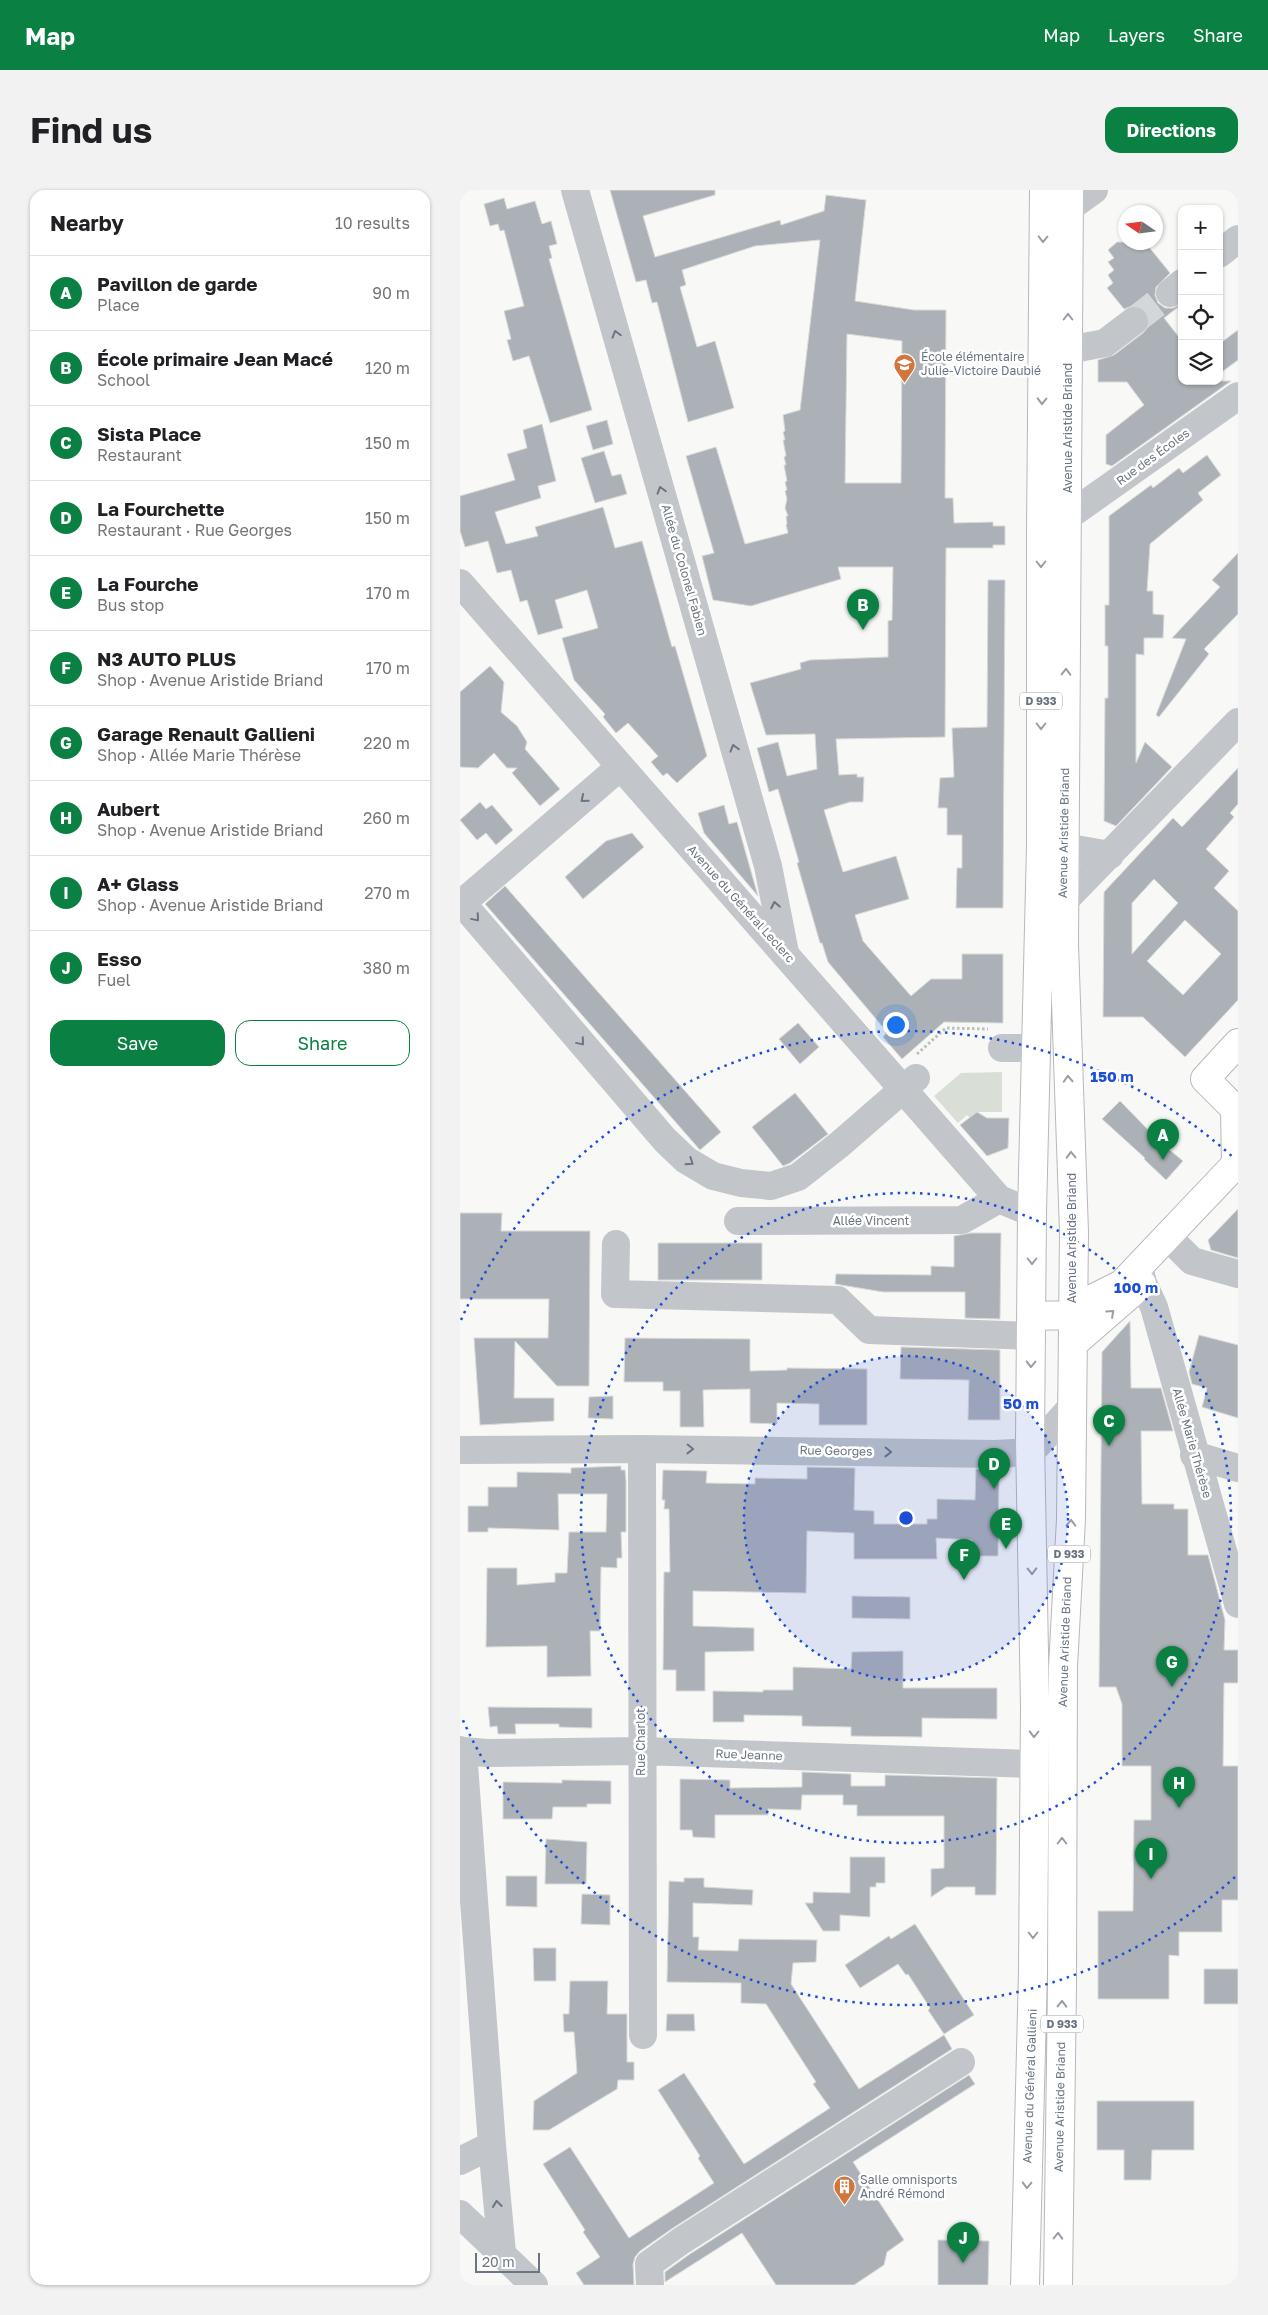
<!DOCTYPE html>
<html lang="en">
<head>
<meta charset="utf-8">
<style>
	:root { --surface:#fff; --page:#f2f2f2; --text:#202124; --muted:#757577; --line:#e0e0e0; --accent:#0b8043 }
	body { margin:0; font-family:"Golos Text",sans-serif; background:var(--page); color:var(--text) }
	.controls { position:absolute; right:15px; top:15px; display:grid; overflow:hidden; border-radius:10px; box-shadow:0 1px 4px #0004 }
	.controls button { width:45px; height:45px; display:grid; place-items:center; padding:0; border:0; border-bottom:1px solid var(--line); background:var(--surface); color:var(--text); font:25px sans-serif }
	.compass { position:absolute; left:658px; top:15px; width:45px; height:45px; border-radius:50%; background:var(--surface); box-shadow:0 1px 4px #0004; rotate:283deg }
	.scale { position:absolute; left:15px; bottom:12px; width:65px; box-sizing:border-box; padding-left:5px; border:2px solid #6a7483; border-top:0; font-size:14px; line-height:18px; white-space:nowrap; color:#6a7483; -webkit-text-stroke:4px #fff; paint-order:stroke }
	.you { position:absolute; left:435px; top:834px; width:18px; height:18px; margin:-12px; border:4px solid #fff; border-radius:50%; background:#1a73e8; box-shadow:0 0 0 8px #1a73e833 }
	.badge { display:grid; place-items:center; width:32px; height:32px; border-radius:50%; background:var(--accent); color:#fff; font-size:16px; font-weight:700 }
	.pin { position:absolute; translate:-50% -41px; filter:drop-shadow(0 1px 2px #0008) }
	.pin::after { content:''; position:absolute; top:26px; width:18px; height:15px; background:inherit; clip-path:polygon(0 0,100% 0,50% 100%) }
	.list { margin:0; padding:0; list-style:none }
	h2 { display:flex; justify-content:space-between; align-items:center; height:65px; margin:0; padding:0 20px; font-size:21px }
	h2 small { font-size:16px; font-weight:400; color:var(--muted) }
	.list li { display:grid; grid-template-columns:32px 1fr auto; gap:15px; align-items:center; box-sizing:border-box; height:75px; padding:0 20px; border-top:1px solid var(--line) }
	.list b { display:block; font-size:19px; white-space:nowrap }
	.list p { margin:0; font-size:16px; white-space:nowrap; color:var(--muted) }
	.list em { font-size:16px; font-style:normal; color:var(--muted) }
	.actions { display:flex; gap:10px; padding:15px 20px }
	.actions a { flex:1; padding:11px 0; border:1px solid var(--accent); border-radius:15px; text-align:center; font-size:18px; color:var(--accent) }
	.actions .main { background:var(--accent); color:#fff }
	.icon { flex:none; width:28px; height:28px; fill:none; stroke:currentColor; stroke-width:2; stroke-linecap:round; stroke-linejoin:round }
	.map { position:relative; flex:none; width:778px; height:2095px; overflow:hidden; border-radius:15px }
	header { display:flex; align-items:center; gap:30px; box-sizing:border-box; height:70px; padding:0 25px; background:var(--accent); color:#fff }
	header strong { font-size:24px }
	nav { display:flex; gap:28px; margin-inline-start:auto; font-size:18px }
	.intro { display:flex; align-items:center; justify-content:space-between; box-sizing:border-box; height:120px; padding:0 30px }
	h1 { margin:0; font-size:35px }
	.button { padding:12px 22px; border-radius:15px; background:var(--accent); color:#fff; font-size:18px; font-weight:700 }
	main { display:flex; gap:30px; padding:0 30px }
	aside { flex:1; background:var(--surface); border-radius:15px; box-shadow:0 1px 4px #0004 }
	.map>svg:first-child { display:block }
	.park { fill:#d9ded7 }
	.building { fill:#acb1b7; stroke:#d9dad8; fill-rule:evenodd }
	.lines { fill:none; stroke-linecap:round; stroke-linejoin:round }
	.minor-tunnel { stroke:#d4d7d9; stroke-width:28; stroke-dasharray:28 14; stroke-linecap:butt }
	.major-casing { stroke:#b6b8bd; stroke-width:30 }
	.path { stroke:#bcbec0; stroke-width:3; stroke-dasharray:2.5 2.5; stroke-linecap:butt }
	.minor { stroke:#c2c5c9; stroke-width:28 }
	.major { stroke:#fff; stroke-width:28 }
	.oneway { stroke:#979ea8 }
	.oneway2 { stroke:#6a7483 }
	.ring { fill:none; stroke:#1d4ed8; stroke-width:2.5; stroke-dasharray:2.5 5 }
	.labels { text-anchor:middle; stroke-width:5; stroke-linejoin:round; paint-order:stroke }
	.shield { fill:#fff; stroke:#979ea8; stroke-width:1 }
	.shield-label { font-size:11px; font-weight:bold; fill:#6a7483 }
	.poi-label { font-size:12px; fill:#6a7483; stroke:#fff; text-anchor:start }
	.street-label { font-size:12px; fill:#6a7483; stroke:#fff }
	.centre { fill:#1d4ed8; stroke:#fff; stroke-width:2.5 }
	.ring-label { font-size:15px; text-anchor:middle; font-weight:bold; fill:#1d4ed8; stroke:#fff; stroke-width:5; stroke-linejoin:round; paint-order:stroke }
</style>
</head>
<body>
<header>
<strong>Map</strong>
<nav><a>Map</a><a>Layers</a><a>Share</a></nav>
</header>
<div class="intro"><h1>Find us</h1><a class="button">Directions</a></div>
<main>
<aside>
<h2>Nearby<small>10 results</small></h2>
<ul class="list">
<li><span class="badge">A</span><div><b>Pavillon de garde</b><p>Place</p></div><em>90 m</em></li>
<li><span class="badge">B</span><div><b>École primaire Jean Macé</b><p>School</p></div><em>120 m</em></li>
<li><span class="badge">C</span><div><b>Sista Place</b><p>Restaurant</p></div><em>150 m</em></li>
<li><span class="badge">D</span><div><b>La Fourchette</b><p>Restaurant · Rue Georges</p></div><em>150 m</em></li>
<li><span class="badge">E</span><div><b>La Fourche</b><p>Bus stop</p></div><em>170 m</em></li>
<li><span class="badge">F</span><div><b>N3 AUTO PLUS</b><p>Shop · Avenue Aristide Briand</p></div><em>170 m</em></li>
<li><span class="badge">G</span><div><b>Garage Renault Gallieni</b><p>Shop · Allée Marie Thérèse</p></div><em>220 m</em></li>
<li><span class="badge">H</span><div><b>Aubert</b><p>Shop · Avenue Aristide Briand</p></div><em>260 m</em></li>
<li><span class="badge">I</span><div><b>A+ Glass</b><p>Shop · Avenue Aristide Briand</p></div><em>270 m</em></li>
<li><span class="badge">J</span><div><b>Esso</b><p>Fuel</p></div><em>380 m</em></li>
</ul>
<div class="actions"><a class="main">Save</a><a>Share</a></div>
</aside>
<div class="map">
<svg width="778" height="2095" viewBox="0 0 778 2095">
	<rect width="100%" height="100%" fill="#f8f8f6"/>
	<path class="park" d="M542,882V922H517L510,928L507,925L498,933L474,906L501,883Z"/>
	<path class="building" d="M150,0H255V5L183,26L195,67L320,30L321,35L364,21L366,5L406,10L395,111L454,120H486L485,308H493L494,333L533,332V336H545V355H533V358H486L485,547L376,549L379,585L397,584V587H404L403,612H390L364,620L383,682L436,666L449,709L395,725L403,751L451,806L471,789H502V764H543V833L484,832L442,869L423,847L427,842L368,772L362,753H360L337,673L339,672L318,599L309,602L297,558L318,552L327,586L357,579L355,544L306,545L290,493L341,479L340,473L350,470L428,467V431L432,430L433,377H378L381,389L291,416L253,410L242,366L254,363L226,266L256,257L285,354L328,343L326,335L327,334L326,326H328L325,318L327,309L325,301L327,300L325,292L327,291L324,275H326L324,267L326,266L323,250H325L323,242L325,241L323,225L340,220L360,50L295,56L222,80L226,95L220,97L237,157L255,151L274,218L228,232L197,112L192,113L186,90L176,92ZM387,144L442,151L441,293H385Z
		M44,8L47,19L75,11L82,34L91,31L97,54L89,56L92,68L89,69L132,220L90,233L69,166L53,171L47,150L51,149L44,121L64,116L44,40L40,41L38,34L30,36L24,14Z
		M657,52H685L710,83L696,97L695,105L698,113L705,118H713L722,114L704,128L722,151V191H771L652,276L646,274V245L684,215L667,192H638V170L654,165L683,143L688,137L690,130L686,121L680,116H672L664,119L647,98L653,93L648,85L654,80L648,72L654,68L648,60Z
		M778,140V170L759,184V154Z
		M147,230L153,254L133,260L126,236Z
		M82,234L96,291L78,296L81,308L35,322L46,354L78,346L75,337L143,317L155,358L182,351L212,457L215,456L247,566L217,593L207,583L203,586L191,572L198,566L168,533L156,543L143,527L145,524L114,490L102,448L138,438L127,400L95,410L103,438L78,445L67,410L60,412L51,380L37,383L28,351L5,357L0,341V306L55,290L47,264L67,258L63,240Z
		M144,261L152,286L161,284L167,304L135,313L121,268Z
		M747,265L761,285L738,303L743,310L690,354L687,401H693V424L704,425L703,448H684V465L676,464V573L685,552L712,577L656,636L644,631L645,508H648V456H645V415H649V326L691,295L693,298L719,278L723,283Z
		M778,363V424L744,459L749,464L699,527L696,525L726,449L712,448L760,397L752,390Z
		M528,390H545L543,718H496L497,678H502V645H487V618H478L480,588L494,587L492,538L527,537Z
		M30,476L44,492L41,522L57,536L67,552L65,559L100,599L80,616L52,583L57,578H47L34,563L18,578L0,577V502Z
		M778,578V614L770,623L774,627L746,659L769,681L754,698L778,721V810L725,867L683,827H643L644,702L713,628L722,637ZM694,689L718,713L672,764V713ZM725,730L761,764L723,805L687,771Z
		M20,612L26,619L32,615L53,640L36,655L26,643L17,650L0,630Z
		M264,615L269,634L277,632L298,706L244,643L238,623Z
		M172,643L184,657L123,709L105,687L146,651Z
		M45,696L261,942L240,960L25,714Z
		M338,833L359,857L340,874L319,849Z
		M335,903L368,944L330,973L323,976L292,937Z
		M660,911L700,952L723,971L706,990L684,969L685,968L642,929Z
		M517,922L527,928H549L548,958L527,966L500,935Z
		M778,1019V1068L751,1060L748,1050Z
		M0,1023H42L41,1041H130L129,1196H97L55,1151L54,1208H94V1231L20,1235L14,1148H88L89,1109H0Z
		M511,1043H541L540,1129L505,1128V1102H423L375,1094L376,1084L471,1085V1076L494,1077V1046Z
		M198,1053H302V1090H198Z
		M670,1131L671,1198H701L713,1241H681L682,1314H714V1319H728V1365H748L765,1430L764,1460H778V1493H764L763,1576H778V1710H762V1742H719V1766L709,1765V1809H638V1721H673L674,1630H691V1576H662V1514L656,1497H639L642,1162Z
		M739,1145L778,1155V1228L742,1217L747,1198L732,1194L729,1182Z
		M165,1148L290,1149V1181L327,1180V1178L407,1179V1235H359V1214L317,1213V1234L290,1233V1199L243,1200L244,1237H220V1201H203V1192H164Z
		M441,1157L540,1160V1230H508L509,1190L440,1189Z
		M153,1206V1229L128,1228L129,1207Z
		M161,1276V1280H165L166,1291V1342H161L162,1368H157V1378L141,1377L140,1441H130L131,1486L87,1487V1456L26,1457L27,1378H57V1395L95,1392V1383H107L109,1342H146L147,1304H98L99,1340L28,1338V1342H8V1316H28V1297H57V1282L111,1283V1278Z
		M347,1277L395,1278L394,1320L414,1321V1334H467V1329H477V1309L515,1310L516,1279L535,1280L539,1283L538,1366H512V1350L476,1348L477,1369H394V1343L347,1341L346,1403L233,1401V1436L294,1438V1461L245,1462V1501H216V1480H203L204,1382H210L209,1319H204L205,1310H202L203,1280L247,1281L246,1293L295,1294V1288L347,1289Z
		M392,1406L450,1407V1429L392,1428Z
		M443,1461V1498H537V1529L462,1528V1547L391,1546V1537L342,1536V1526L284,1525V1532H253V1501L303,1502V1500H333V1477L391,1479L392,1462Z
		M28,1517L132,1518V1538L99,1537V1534H55L56,1544H38L37,1536L30,1537Z
		M342,1582L391,1584V1596H425V1585L537,1588L536,1705H515V1697H486L471,1707V1679L484,1678V1626H397V1615H383V1605H342L341,1620L308,1619V1625H255V1648L233,1647L232,1640H220V1589L270,1590V1598L342,1597Z
		M102,1590L151,1591V1614H127V1617H93L92,1629H43V1592L102,1593Z
		M86,1649L127,1652L126,1694H85Z
		M390,1667H425V1693H416V1697H410V1727L380,1725V1741H363L345,1713H353V1702L390,1703Z
		M46,1686H77V1717L46,1716Z
		M224,1688H244V1697L293,1700L292,1715L233,1713V1747H239L238,1760L278,1761L279,1749L357,1750L356,1772L333,1773L331,1794L399,1899L484,1845L492,1859L213,2038L180,2061L175,2067L173,2074L174,2095H124L116,2083L140,2067L123,2042L125,2040L83,1974L110,1957L169,2048L254,1993L238,1968L240,1966L198,1900L224,1883L284,1974L370,1918L353,1894L356,1892L306,1814L281,1813V1793L207,1792L209,1691L224,1692Z
		M122,1704L150,1705V1735L121,1734Z
		M455,1734L514,1825L484,1844L468,1820L470,1818L448,1784L446,1785L438,1774L400,1798L385,1775L429,1746L431,1749Z
		M73,1758H96V1791H74Z
		M744,1779H778V1814H744Z
		M110,1791H148L147,1824H167V1872H174V1890H158L157,1899L89,1940H73L74,1911L117,1883L114,1842H104L103,1824H109Z
		M207,1824H234L235,1841H206Z
		M509,1885L515,1894L393,1972L444,2050L427,2062L424,2075L394,2095H316L282,2043L205,2092V2082L230,2064Z
		M637,1911H734V1960H692L691,1990H664V1960H637Z
		M478,2050L529,2051L528,2095H478Z"/>
	<g class="lines">
		<path class="minor-tunnel" d="M674,131L710,103"/>
		<defs>
			<path id="major" d="M778,853L745,889L778,922
				M571,1126L613,1125L630,1110L662,1094L776,974L775,919
				M613,1154L682,1094
				M565,2095L573,1781L575,1515L570,1251L572,1023L581,656V341L584,0
				M598,2095L602,1795L603,1477L611,1329L614,1042L604,754L609,0"/>
		</defs>
		<use href="#major" class="major-casing"/>
		<path class="path" d="M457,864L486,838L528,839"/>
		<path class="minor" d="M115,0L308,676L325,763
			M609,18L634,0
			M759,64L778,49
			M710,103L722,93
			M608,160L645,153L674,131
			M607,327L778,206
			M0,393L539,1009L572,1023
			M160,577L2,713L205,950L226,970L253,986L281,993L311,996L338,987L380,954L456,888
			M604,657L650,665
			M604,711L778,532
			M542,858H575
			M278,1031L502,1030L539,1009
			M156,1054L155,1104L378,1110L409,1140L571,1146
			M718,1057L732,1071L778,1084
			M679,1076L683,1093L694,1117L778,1414
			M182,1259L183,1845
			M2,1260L182,1259L535,1264L571,1262L611,1218
			M734,1265L778,1278
			M0,1560L3,1561L32,1955L42,2063
			M3,1561L27,1563L181,1561L574,1574
			M0,1971L32,1955
			M0,2024L74,2095
			M190,2095L189,2074L221,2051L501,1872"/>
		<use href="#major" class="major"/>
	</g>
	<defs><path id="oneway-chevron" d="M-2-3.5L2.5 0L-2 3.5" fill="none" stroke-width="1.6" stroke-linecap="round" stroke-linejoin="round" transform="scale(1.25)"/></defs>
	<g class="oneway">
		<use href="#oneway-chevron" transform="translate(583 49) rotate(91)"/>
		<use href="#oneway-chevron" transform="translate(608 127) rotate(-90)"/>
		<use href="#oneway-chevron" transform="translate(582 211) rotate(91)"/>
		<use href="#oneway-chevron" transform="translate(581 374) rotate(90)"/>
		<use href="#oneway-chevron" transform="translate(606 482) rotate(-89)"/>
		<use href="#oneway-chevron" transform="translate(581 536) rotate(90)"/>
		<use href="#oneway-chevron" transform="translate(608 889) rotate(-93)"/>
		<use href="#oneway-chevron" transform="translate(611 965) rotate(-92)"/>
		<use href="#oneway-chevron" transform="translate(572 1071) rotate(90)"/>
		<use href="#oneway-chevron" transform="translate(651 1123) rotate(-42)"/>
		<use href="#oneway-chevron" transform="translate(571 1174) rotate(91)"/>
		<use href="#oneway-chevron" transform="translate(611 1333) rotate(-88)"/>
		<use href="#oneway-chevron" transform="translate(572 1381) rotate(89)"/>
		<use href="#oneway-chevron" transform="translate(574 1544) rotate(91)"/>
		<use href="#oneway-chevron" transform="translate(602 1651) rotate(-90)"/>
		<use href="#oneway-chevron" transform="translate(573 1745) rotate(90)"/>
		<use href="#oneway-chevron" transform="translate(602 1814) rotate(-89)"/>
		<use href="#oneway-chevron" transform="translate(567 1995) rotate(92)"/>
		<use href="#oneway-chevron" transform="translate(598 2046) rotate(-89)"/>
	</g>
	<g class="oneway2">
		<use href="#oneway-chevron" transform="translate(156 144) rotate(-106)"/>
		<use href="#oneway-chevron" transform="translate(201 300) rotate(-106)"/>
		<use href="#oneway-chevron" transform="translate(274 558) rotate(-106)"/>
		<use href="#oneway-chevron" transform="translate(124 609) rotate(140)"/>
		<use href="#oneway-chevron" transform="translate(315 715) rotate(-101)"/>
		<use href="#oneway-chevron" transform="translate(16 728) rotate(50)"/>
		<use href="#oneway-chevron" transform="translate(121 852) rotate(50)"/>
		<use href="#oneway-chevron" transform="translate(230 972) rotate(34)"/>
		<use href="#oneway-chevron" transform="translate(230 1259) rotate(1)"/>
		<use href="#oneway-chevron" transform="translate(428 1262) rotate(1)"/>
		<use href="#oneway-chevron" transform="translate(37 2014) rotate(-96)"/>
	</g>
	<circle cx="446" cy="1328" r="162" fill="#1d4ed8" fill-opacity=".12"/>
	<g class="ring">
		<circle cx="446" cy="1328" r="162"/>
		<circle cx="446" cy="1328" r="325"/>
		<path d="M775 1687A487 487 0 0 1 1 1526M1 1130A487 487 0 0 1 775 969"/>
	</g>
	<defs>
		<symbol id="school-pin" viewBox="-11 -11 22 30"><path d="M0 17L-7.5 6A9.5 9.5 0 1 1 7.5 6Z" fill="#d1763c" stroke="#fff"/><path d="M0-5L7-2L0 1L-7-2ZM-4 1L0 2.5L4 1V4Q0 6-4 4Z" fill="#fff"/></symbol>
		<symbol id="building-pin" viewBox="-11 -11 22 30"><path d="M0 17L-7.5 6A9.5 9.5 0 1 1 7.5 6Z" fill="#d1763c" stroke="#fff"/><path d="M-4-6H4V6H1V3H-1V6H-4ZM-2.5-4.3h1.7v1.8h-1.7ZM.8-4.3h1.7v1.8H.8ZM-2.5-1h1.7V.8h-1.7ZM.8-1h1.7V.8H.8Z" fill="#fff"/></symbol>
	</defs>
	<g fill-rule="evenodd">
		<use href="#school-pin" x="432" y="162" width="25" height="34"/>
		<use href="#building-pin" x="372" y="1984" width="25" height="34"/>
	</g>
	<g class="labels">
		<g class="shield">
			<rect x="560" y="502.5" width="42" height="17" rx="4"/>
			<rect x="588" y="1355.5" width="42" height="17" rx="4"/>
			<rect x="581" y="1825.5" width="42" height="17" rx="4"/>
		</g>
		<g class="shield-label">
			<text x="581" y="515">D 933</text>
			<text x="609" y="1368">D 933</text>
			<text x="602" y="1838">D 933</text>
		</g>
		<g class="poi-label">
			<text x="461" y="171">École élémentaire<tspan x="461" dy="14">Julie-Victoire Daubié</tspan></text>
			<text x="400" y="1994">Salle omnisports<tspan x="400" dy="14">André Rémond</tspan></text>
		</g>
		<g class="street-label">
			<text transform="translate(608 238) rotate(-90)" y="4">Avenue Aristide Briand</text>
			<text transform="translate(693 267) rotate(-36)" y="4">Rue des Écoles</text>
			<text transform="translate(224 380) rotate(74)" y="4">Allée du Colonel Fabien</text>
			<text transform="translate(604 643) rotate(-89)" y="4">Avenue Aristide Briand</text>
			<text transform="translate(281 714) rotate(48)" y="4">Avenue du Général Leclerc</text>
			<text x="411" y="1035">Allée Vincent</text>
			<text transform="translate(612 1048) rotate(-90)" y="4">Avenue Aristide Briand</text>
			<text transform="translate(732 1253) rotate(74)" y="4">Allée Marie Thérèse</text>
			<text transform="translate(376 1261) rotate(1)" y="4">Rue Georges</text>
			<text transform="translate(605 1452) rotate(-88)" y="4">Avenue Aristide Briand</text>
			<text transform="translate(181 1552) rotate(-90)" y="4">Rue Charlot</text>
			<text transform="translate(289 1565) rotate(2)" y="4">Rue Jeanne</text>
			<text transform="translate(570 1896) rotate(-88)" y="4">Avenue du Général Gallieni</text>
			<text transform="translate(600 1917) rotate(-89)" y="4">Avenue Aristide Briand</text>
		</g>
	</g>
	<circle cx="446" cy="1328" r="8" class="centre"/>
	<g class="ring-label">
		<text x="652" y="892">150 m</text>
		<text x="676" y="1103">100 m</text>
		<text x="561" y="1219">50 m</text>
	</g>
</svg>
<div class="controls">
<button>+</button>
<button>−</button>
<button><svg class="icon" aria-label="locate" viewBox="0 0 24 24"><circle cx="12" cy="12" r="6"/><path d="M12 2v4M12 18v4M2 12h4M18 12h4"/></svg></button>
<button><svg class="icon" aria-label="layers" viewBox="0 0 24 24"><path d="M12 4l9 5-9 5-9-5zM3 14l9 5 9-5"/></svg></button>
</div>
<svg class="compass" viewBox="-18 -18 36 36"><path d="M0-13l5 13h-10z" fill="#e53935"/><path d="M0 13l5-13h-10z" fill="#757577"/></svg>
<div class="scale">20 m</div>
<div class="you"></div>
<div class="pin badge" style="left:703px;top:970px">A</div>
<div class="pin badge" style="left:403px;top:440px">B</div>
<div class="pin badge" style="left:649px;top:1256px">C</div>
<div class="pin badge" style="left:534px;top:1299px">D</div>
<div class="pin badge" style="left:546px;top:1359px">E</div>
<div class="pin badge" style="left:504px;top:1390px">F</div>
<div class="pin badge" style="left:712px;top:1497px">G</div>
<div class="pin badge" style="left:719px;top:1618px">H</div>
<div class="pin badge" style="left:691px;top:1689px">I</div>
<div class="pin badge" style="left:503px;top:2073px">J</div>
</div>
</main>
</body>
</html>
